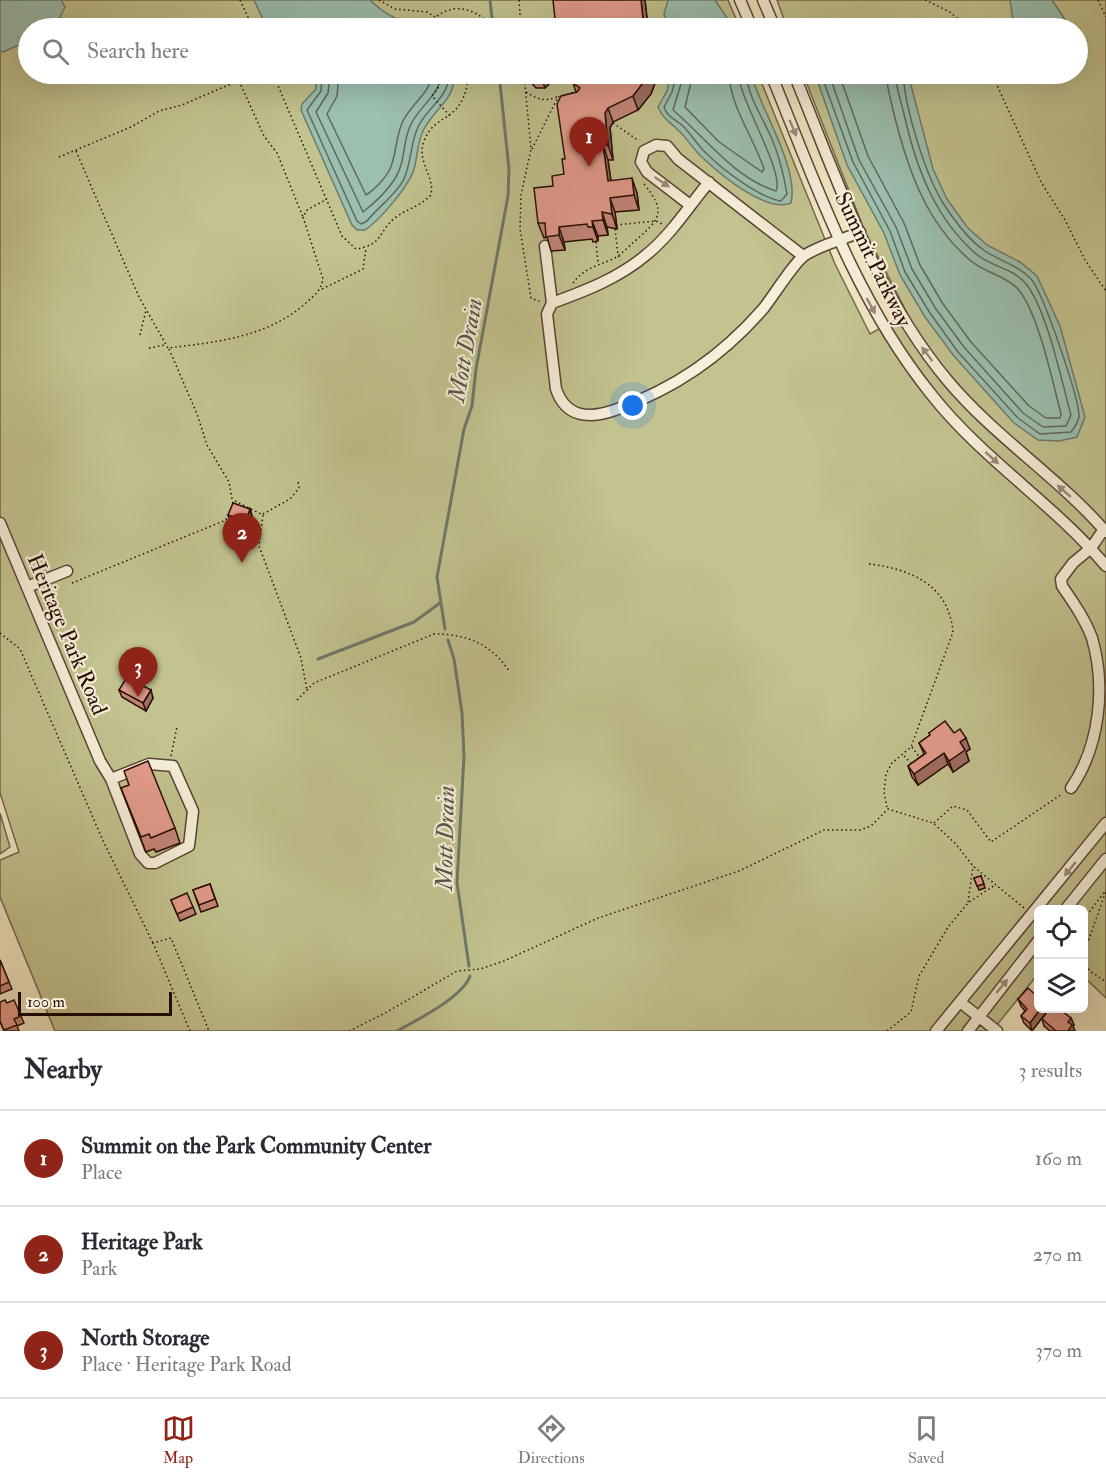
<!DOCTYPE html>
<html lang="en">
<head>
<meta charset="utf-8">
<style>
	:root { --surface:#fff; --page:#f7f7f7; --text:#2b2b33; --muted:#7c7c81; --line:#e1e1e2; --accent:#8f2418 }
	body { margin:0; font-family:"IM FELL Double Pica",serif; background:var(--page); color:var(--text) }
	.controls { position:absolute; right:18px; bottom:18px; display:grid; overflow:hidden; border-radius:9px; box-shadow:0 6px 24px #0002 }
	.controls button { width:54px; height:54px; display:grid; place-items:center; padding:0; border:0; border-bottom:2px solid var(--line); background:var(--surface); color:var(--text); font:30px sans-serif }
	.scale { position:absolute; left:18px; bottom:15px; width:154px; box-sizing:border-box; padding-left:6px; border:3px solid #270e04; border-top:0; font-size:16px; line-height:21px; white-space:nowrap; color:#270e04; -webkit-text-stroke:4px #f6efd9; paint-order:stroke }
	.you { position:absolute; left:633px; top:406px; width:21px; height:21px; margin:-15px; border:4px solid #fff; border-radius:50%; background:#1a73e8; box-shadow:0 0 0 9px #1a73e833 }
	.badge { display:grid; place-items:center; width:39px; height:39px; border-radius:50%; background:var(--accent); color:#fff; font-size:20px; font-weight:700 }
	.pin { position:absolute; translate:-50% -50px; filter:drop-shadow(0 2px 3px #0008) }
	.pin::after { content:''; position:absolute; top:32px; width:21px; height:18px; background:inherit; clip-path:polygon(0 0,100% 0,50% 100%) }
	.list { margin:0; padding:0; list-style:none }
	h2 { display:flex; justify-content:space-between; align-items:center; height:78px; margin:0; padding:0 24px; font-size:26px }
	h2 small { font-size:20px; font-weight:400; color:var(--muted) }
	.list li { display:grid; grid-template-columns:39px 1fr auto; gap:18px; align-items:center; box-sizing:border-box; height:96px; padding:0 24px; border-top:2px solid var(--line) }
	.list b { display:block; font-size:22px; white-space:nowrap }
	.list p { margin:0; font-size:20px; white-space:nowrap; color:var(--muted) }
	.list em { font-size:20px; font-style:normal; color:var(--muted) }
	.icon { flex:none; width:33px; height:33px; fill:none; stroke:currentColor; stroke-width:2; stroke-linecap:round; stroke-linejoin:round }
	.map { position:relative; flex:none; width:1106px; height:1031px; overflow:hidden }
	.search { position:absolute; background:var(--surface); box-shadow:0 6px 24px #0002; left:18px; right:18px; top:18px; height:66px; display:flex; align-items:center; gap:15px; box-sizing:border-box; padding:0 21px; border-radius:33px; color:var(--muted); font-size:22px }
	.sheet { height:366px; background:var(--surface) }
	nav { display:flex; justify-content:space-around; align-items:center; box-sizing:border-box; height:84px; border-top:2px solid var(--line); background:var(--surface); font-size:16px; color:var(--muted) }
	nav a { display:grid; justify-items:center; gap:3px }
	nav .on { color:var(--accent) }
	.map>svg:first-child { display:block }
	.green { fill:#c2c38f; stroke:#74684a; stroke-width:1.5 }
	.water { fill:#9bc0b0; stroke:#6d796b; stroke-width:1.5 }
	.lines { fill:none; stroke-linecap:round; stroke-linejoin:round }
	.shore { stroke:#61675a; stroke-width:1.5 }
	.stream { stroke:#6d796b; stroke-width:3 }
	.minor-casing { stroke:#5a4434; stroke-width:13 }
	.path { stroke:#270e04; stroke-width:1.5; stroke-dasharray:1.5 3; stroke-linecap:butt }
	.minor { stroke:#f6efd9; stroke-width:10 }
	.wall { fill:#c38578; stroke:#270e04; stroke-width:1.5 }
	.shaded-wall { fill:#9f6c62; stroke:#270e04; stroke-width:1.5 }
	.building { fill:#e39b8c; stroke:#270e04; stroke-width:1.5 }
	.oneway { fill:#998a79 }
	.labels { text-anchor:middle; stroke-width:4.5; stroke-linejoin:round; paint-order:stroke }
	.street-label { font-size:22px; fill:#270e04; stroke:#f6efd9 }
	.water-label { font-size:24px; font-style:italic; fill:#555549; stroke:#f6efd9 }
</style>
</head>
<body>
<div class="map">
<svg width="1106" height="1031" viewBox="0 0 1106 1031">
	<rect width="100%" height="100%" fill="#f1e7c4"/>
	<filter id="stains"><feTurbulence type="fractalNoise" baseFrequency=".00333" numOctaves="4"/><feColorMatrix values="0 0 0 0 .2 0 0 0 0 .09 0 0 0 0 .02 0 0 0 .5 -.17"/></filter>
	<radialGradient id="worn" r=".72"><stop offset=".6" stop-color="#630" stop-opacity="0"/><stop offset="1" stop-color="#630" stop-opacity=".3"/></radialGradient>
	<path class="green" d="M0,0H728L740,28H28V74H758L835,264L870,334L907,313L864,229L803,74H1078V28H787L777,0H1106V998L1084,977V910H1038V974L992,1031H55L0,897V860L19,852L0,793Z
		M0,813L10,847L0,854Z"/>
	<path class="water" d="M0,0H61L65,7C54,31 53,28 28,28V41L3,52L0,51Z
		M254,0H370C386,16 402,22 423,28H267Z
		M668,0H715L734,28H668L664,14Z
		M1010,0H1052L1066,21L1063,28H1018L1013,20Z
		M316,74H455C453,103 436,106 424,129C417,142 418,155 414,169C409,186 380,220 365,230H357L352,225L301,110L302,104L316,89Z
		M671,74H751C761,110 799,167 791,203C767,213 722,176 704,159C694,151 688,139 679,131C670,122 663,119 658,107L667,91Z
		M815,74H908L933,169L947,199L967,227L987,245L1020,262L1037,276L1060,326L1085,417L1077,437L1059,441L1038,440L1014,423L954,356L925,317L900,275L884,233L847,165Z"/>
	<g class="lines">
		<path class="shore" d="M322,74L321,91L307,110L357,221L361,224L367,221C378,207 396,195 404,179C412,161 410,142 419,125C431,104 446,100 450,74
			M330,74L328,93L316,112L363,212C377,201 396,183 401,165C405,151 404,138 411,124C421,105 438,96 442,74
			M339,74L337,96L327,114L366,195C374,190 384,180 389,171C397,156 395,137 403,121C412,103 429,94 433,74
			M677,74L672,92L664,107C667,117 675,119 683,126C692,135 698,146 707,154C723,170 760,198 781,201L787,194C784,176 779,156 772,139C763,118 748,97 746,74
			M684,74L673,110C705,137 734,178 776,191C785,173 740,100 738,74
			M693,74L685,107L719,142L762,172L764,169C754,138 730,106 729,74
			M821,74L853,162L890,231L905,272L930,313L958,352L1018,418L1040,434L1071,432C1074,428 1079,421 1079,416C1079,398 1043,292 1031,279C1018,265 1000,261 985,251C968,240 954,220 943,203C925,174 905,108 903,74
			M829,74L859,160L896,227L912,269L936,309L964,347L1023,413L1043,427L1066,426L1071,415C1061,379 1048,314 1027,285C1014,268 991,267 976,254C934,217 916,167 904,114C901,101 896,87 895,74
			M839,74L868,156L904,223L920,265L943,304L971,342L1029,406L1046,418H1060L1061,414C1053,383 1038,312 1018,289C1005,275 985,273 971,261C926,223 908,170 894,114C891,101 887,87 886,74"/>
		<path class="stream" d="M490,0L493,28
			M445,629L437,577L464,429L472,406L476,369L508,196L509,169L499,74
			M448,640L454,659L462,713L464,756L457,883L469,966
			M318,659L414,622L440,603
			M397,1031C417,1020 463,997 470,976"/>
		<defs>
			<path id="minor" d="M740,0L752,28
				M763,0L775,28
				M771,74C816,184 855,300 931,394C982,459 1053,503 1106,566
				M794,74C837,178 874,293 948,381C995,437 1058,477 1106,532
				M709,182C689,206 671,235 646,255C619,278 585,291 552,303L547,314L556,389C566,418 589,419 615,410C674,389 721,357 763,309C773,297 794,262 805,255C821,245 842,240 860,232
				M690,205L647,172L641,162L644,151L656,145L667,146L678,159L803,256
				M545,246L552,303
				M0,523L100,761L111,779L140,854L148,863H155L189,846L193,811L173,766L149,764L111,779
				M27,587L67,571
				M1071,788C1100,746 1106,686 1092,638C1085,619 1073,602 1062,586L1061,579L1073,563L1091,548L1104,529
				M1065,910L1106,859
				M960,1002L997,1031
				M936,1031L1106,823
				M968,1031L1038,941"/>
		</defs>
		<use href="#minor" class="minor-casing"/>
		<path class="path" d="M240,0L253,28
			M379,0L395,9L427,12L453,28
			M519,0L521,28
			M925,0L950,12L968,28
			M1098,0L1106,17
			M437,16C461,0 477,13 497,28
			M273,74L342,236L356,249C385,244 377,232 395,218C406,209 418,208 431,195C435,176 416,161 424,141C436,110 463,126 469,74
			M442,74L438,88L432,96L450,116
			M524,74L531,149L521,195L520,229L531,298L541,302
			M992,74L1041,182L1065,220L1085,260L1106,291
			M239,81L264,136L277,153L303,217
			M526,92C537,99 544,102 557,97
			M613,123L639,141
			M532,149L558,97L575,92
			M76,151L139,297L168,348C217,342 270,337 308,301C316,294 321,290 323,279L303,217L307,210L327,199
			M59,157L131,127L159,111L182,105L254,74
			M616,225L656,221L662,224
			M615,229L618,255L621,260
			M596,242L598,263
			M573,283C584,268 597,266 613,259C621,255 628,247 635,241C660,219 667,212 644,184
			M322,289L363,269L366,248
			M140,335L146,310
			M149,348L165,345
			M169,349L197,414L207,445L229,482L233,504
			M235,501L263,515L259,546L301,658L307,690
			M263,514L290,499L299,488L298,481
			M226,521L227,525L259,539
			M869,564C911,569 949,585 953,632L911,747L892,763L886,774L884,792L887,808
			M72,583L226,520L230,511
			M0,633L20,649L104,843L153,943
			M297,700L314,683L434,634C467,634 491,644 509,671
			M912,747L920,758
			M171,756L177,727
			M904,756L911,763
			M934,823L953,806L967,810L991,842L1062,794
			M968,902L973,866
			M1084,919L1106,890
			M1084,953L1106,891
			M1084,961L1090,971L1106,982
			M190,1031L153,943L171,938L209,1031
			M349,1031L387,1012L457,971L480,969L504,961L598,918L739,871L824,830H860L871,826L888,809L933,823L955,843L973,866L1024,908
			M887,1031L911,1012L919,976L948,927L968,903L995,885"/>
		<use href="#minor" class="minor"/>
	</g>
	<path class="wall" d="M645,0L648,28H556Z
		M527,74H656L655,83L651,94L638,110L613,122L610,128L613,160H608L611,181L637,193L639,210L615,212L617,229L607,227L608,235L598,236V241L593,242L592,239L564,242L565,250L551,251L547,237L544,238L538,223L553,186L564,174L565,159L576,92L573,83L576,79V74L556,77L545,88H536L529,80Z
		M250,509L252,516L248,528L231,523L228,515Z
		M119,690L153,698L146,711L122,697Z
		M929,733H954L970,749L966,752L969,761L953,772L948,764L918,785L912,777L908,766L924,754L919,743L930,735Z
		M121,788L175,828L180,843L156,852L154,849L146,852Z
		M981,876L985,888L979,890L974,878Z
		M210,884L218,906L201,912L193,890Z
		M171,900L193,907L196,914L180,921Z
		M0,960L12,989L0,994Z
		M1018,999L1038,1008H1047L1048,1010L1032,1031L1024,1023L1021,1016L1025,1011L1021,1006Z
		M0,1002L7,1003L21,1016L24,1023L17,1026L19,1031H4L0,1022Z
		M1071,1018L1074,1025L1073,1026L1075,1031H1050L1044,1026L1042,1019Z"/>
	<path class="shaded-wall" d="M641,0H645L648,28H647L643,19Z
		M540,74H555L556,77L545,88Z
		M648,74H656L655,83L651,94L638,110L633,96Z
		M608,108L613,122L610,128L613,160L608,145L605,113Z
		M603,145L608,160L613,196L608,181Z
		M632,178L637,193L639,210L634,195Z
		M610,198L615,212L617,229L612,214Z
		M602,212L607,227L608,235L603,220Z
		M592,221L598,236V241L593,227Z
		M559,227L564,242L565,250L559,235Z
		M250,509L252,516L248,528L246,521Z
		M151,690L153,698L146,711L143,703Z
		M966,738L970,749L966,752L969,761L953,772L949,761L960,742Z
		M944,753L948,764L918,785L914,774Z
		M1041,1008H1047L1048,1010L1032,1031L1030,1023Z
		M1071,1018L1074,1025L1073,1026L1075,1031H1068V1022Z"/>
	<path class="building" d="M553,0H641L643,19L622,21L623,28H635H556Z
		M528,22L542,28H521Z
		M576,74H648L646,79L633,96L608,108L605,113L608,145H603L608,181L632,178L634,195L610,198L612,214L602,212L603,220L592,221L593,227H588L587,224L559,227V235L546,237L545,223H538L534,188L553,186L552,176L564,174L562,159H565L557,104L561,96L577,92L580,88L573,83L576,79Z
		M233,503L250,509L246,521L228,515Z
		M127,677L151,690L143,703L119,690Z
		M945,721L954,733L960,729L966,738L960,742L965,750L949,761L944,753L914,774L908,766L926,753L919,743L930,735L929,733Z
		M148,761L175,828L151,838L149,834L141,837L121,788L129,785L124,771Z
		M981,876L984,884L977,886L974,878Z
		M210,884L215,899L199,905L193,890Z
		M187,893L193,907L177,914L171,900Z
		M0,960L9,982L0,986Z
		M1028,988L1038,997V1008H1041L1030,1023L1021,1016L1027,1009L1018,999Z
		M5,1000L7,1003L14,1000L21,1016L14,1019L17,1025L4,1030L0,1021V1002Z
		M1050,1008H1058L1071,1018L1068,1022L1072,1025L1068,1031H1055V1030L1042,1019Z"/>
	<defs><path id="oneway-solid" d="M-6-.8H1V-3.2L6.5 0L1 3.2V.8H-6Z" transform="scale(1.5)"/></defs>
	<g class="oneway">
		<use href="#oneway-solid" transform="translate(793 128) rotate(67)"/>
		<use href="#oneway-solid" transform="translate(662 182) rotate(34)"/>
		<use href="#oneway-solid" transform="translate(871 306) rotate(61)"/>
		<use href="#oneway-solid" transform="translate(927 354) rotate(-127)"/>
		<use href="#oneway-solid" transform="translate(992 458) rotate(42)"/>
		<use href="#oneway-solid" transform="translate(1064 491) rotate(-139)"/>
		<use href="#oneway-solid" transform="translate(1070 869) rotate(129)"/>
		<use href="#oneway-solid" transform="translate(1002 986) rotate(-51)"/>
	</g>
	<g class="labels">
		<g class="street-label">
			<text transform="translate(874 259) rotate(64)" y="8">Summit Parkway</text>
			<text transform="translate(68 634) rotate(67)" y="8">Heritage Park Road</text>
		</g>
		<g class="water-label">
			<text transform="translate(465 350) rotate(-80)" y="8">Mott Drain</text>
			<text transform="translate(445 838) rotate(-89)" y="8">Mott Drain</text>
		</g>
	</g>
	<rect width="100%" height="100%" filter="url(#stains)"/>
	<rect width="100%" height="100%" fill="url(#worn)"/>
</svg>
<div class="controls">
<button><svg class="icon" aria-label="locate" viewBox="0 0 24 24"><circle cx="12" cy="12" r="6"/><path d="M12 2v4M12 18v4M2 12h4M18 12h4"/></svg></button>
<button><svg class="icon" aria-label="layers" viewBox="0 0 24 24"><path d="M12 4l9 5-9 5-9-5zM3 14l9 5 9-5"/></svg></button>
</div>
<div class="scale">100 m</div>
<div class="you"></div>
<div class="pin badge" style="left:589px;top:167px">1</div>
<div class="pin badge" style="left:242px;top:563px">2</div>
<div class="pin badge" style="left:138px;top:697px">3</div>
<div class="search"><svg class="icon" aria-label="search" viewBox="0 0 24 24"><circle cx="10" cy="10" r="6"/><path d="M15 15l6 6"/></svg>Search here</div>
</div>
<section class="sheet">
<h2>Nearby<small>3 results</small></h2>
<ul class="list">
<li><span class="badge">1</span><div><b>Summit on the Park Community Center</b><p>Place</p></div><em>160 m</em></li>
<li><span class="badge">2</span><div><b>Heritage Park</b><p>Park</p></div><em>270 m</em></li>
<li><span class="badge">3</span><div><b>North Storage</b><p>Place · Heritage Park Road</p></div><em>370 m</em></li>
</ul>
</section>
<nav>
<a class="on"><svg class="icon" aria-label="map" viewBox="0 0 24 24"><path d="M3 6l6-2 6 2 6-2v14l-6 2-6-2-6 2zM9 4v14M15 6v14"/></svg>Map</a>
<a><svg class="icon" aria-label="directions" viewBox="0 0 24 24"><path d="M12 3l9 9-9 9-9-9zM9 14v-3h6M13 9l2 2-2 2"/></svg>Directions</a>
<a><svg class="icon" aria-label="saved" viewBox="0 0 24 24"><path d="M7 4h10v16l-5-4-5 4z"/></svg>Saved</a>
</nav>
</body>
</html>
